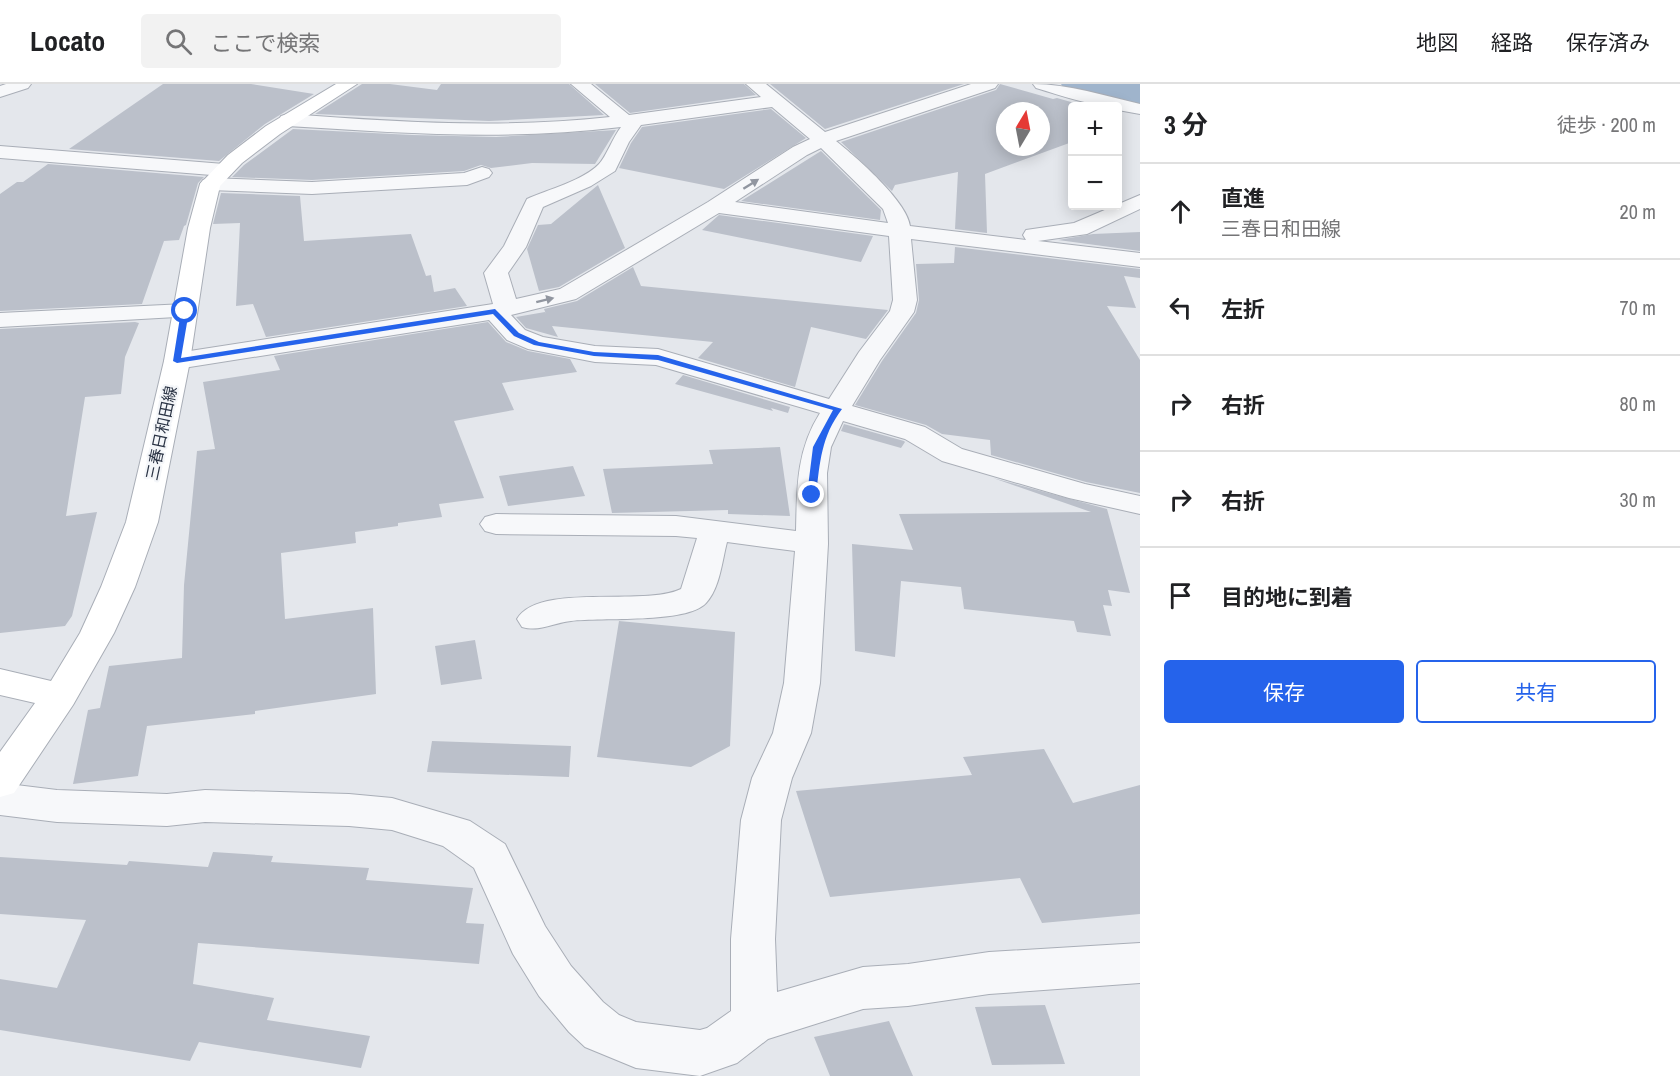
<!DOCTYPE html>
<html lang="ja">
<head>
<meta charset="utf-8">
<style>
	:root { --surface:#fff; --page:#f2f2f2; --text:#202124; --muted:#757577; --line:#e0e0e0; --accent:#2563eb }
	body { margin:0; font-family:"Archivo Narrow","Noto Sans JP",sans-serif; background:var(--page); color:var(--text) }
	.controls { position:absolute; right:18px; top:18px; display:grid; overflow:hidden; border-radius:6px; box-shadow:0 3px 15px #0003 }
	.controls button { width:54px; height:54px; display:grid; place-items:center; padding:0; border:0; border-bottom:2px solid var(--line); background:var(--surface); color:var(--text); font:30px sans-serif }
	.compass { position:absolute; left:996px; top:18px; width:54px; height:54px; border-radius:50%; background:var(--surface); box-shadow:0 3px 15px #0003; rotate:10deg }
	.stop { position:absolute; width:18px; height:18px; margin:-14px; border:4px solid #2563eb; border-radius:50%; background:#fff }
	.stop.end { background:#2563eb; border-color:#fff; box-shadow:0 2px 6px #0008 }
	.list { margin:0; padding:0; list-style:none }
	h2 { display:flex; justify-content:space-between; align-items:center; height:78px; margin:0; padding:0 24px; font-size:26px }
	h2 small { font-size:20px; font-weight:400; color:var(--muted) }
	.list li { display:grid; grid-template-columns:39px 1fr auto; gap:18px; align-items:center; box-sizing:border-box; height:96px; padding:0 24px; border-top:2px solid var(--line) }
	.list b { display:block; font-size:22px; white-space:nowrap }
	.list p { margin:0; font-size:20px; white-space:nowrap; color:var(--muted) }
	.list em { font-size:20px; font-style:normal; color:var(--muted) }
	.actions { display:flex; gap:12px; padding:18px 24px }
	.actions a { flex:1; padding:14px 0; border:2px solid var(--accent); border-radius:6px; text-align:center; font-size:21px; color:var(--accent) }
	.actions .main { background:var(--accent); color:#fff }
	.icon { flex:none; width:33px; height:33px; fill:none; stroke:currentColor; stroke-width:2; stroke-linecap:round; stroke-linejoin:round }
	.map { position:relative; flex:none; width:1140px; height:992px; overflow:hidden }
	header { display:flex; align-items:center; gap:36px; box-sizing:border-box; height:84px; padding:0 30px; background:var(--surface); border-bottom:2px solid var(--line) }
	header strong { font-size:28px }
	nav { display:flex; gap:33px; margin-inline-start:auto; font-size:21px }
	.search { width:420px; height:54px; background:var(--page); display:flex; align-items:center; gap:15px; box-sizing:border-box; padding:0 21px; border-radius:6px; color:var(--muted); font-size:22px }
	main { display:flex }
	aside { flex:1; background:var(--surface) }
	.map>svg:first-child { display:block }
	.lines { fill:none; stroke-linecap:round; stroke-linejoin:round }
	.river { fill:#9fb4cc; fill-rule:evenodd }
	.building { fill:#bbc0ca; fill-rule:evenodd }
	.street-casing { stroke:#a9aeb7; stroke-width:2 }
	.secondary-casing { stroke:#a9aeb7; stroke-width:2 }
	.street { fill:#f7f8fa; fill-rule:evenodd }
	.secondary { fill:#fff; fill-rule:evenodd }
	.oneway { fill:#9196a0 }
	.route { fill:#2563eb }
	.labels { text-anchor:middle; stroke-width:4.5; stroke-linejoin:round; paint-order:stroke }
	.street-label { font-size:16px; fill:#2b3445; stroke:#f4f6f9 }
</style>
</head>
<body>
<header>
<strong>Locato</strong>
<div class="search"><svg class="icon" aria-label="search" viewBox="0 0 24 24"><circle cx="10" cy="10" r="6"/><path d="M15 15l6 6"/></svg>ここで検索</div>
<nav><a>地図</a><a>経路</a><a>保存済み</a></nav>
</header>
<main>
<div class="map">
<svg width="1140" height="992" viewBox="0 0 1140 992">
	<rect width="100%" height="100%" fill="#e4e7ec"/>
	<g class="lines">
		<path class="river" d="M1061,0H1140V22L1066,8Z"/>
	</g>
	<path class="building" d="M163,0H251L314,10L265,40L219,77L69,65Z
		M362,0H390L437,6L441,0H569L604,31L489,37L315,30Z
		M595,0H744L756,11L630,29Z
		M770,0H964L825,45Z
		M1000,0L1053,15L1057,14L1078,20L1096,22H1072V58L985,90L987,149L955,145L958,88L895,101L892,107L841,58L996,6ZM1005,27H1041V63H1005Z
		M771,25L806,54L724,105L619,84L631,59L642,43Z
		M293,45L412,51L496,53L616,46L595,80L532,79L491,84L481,81L464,87L312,96L232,93L244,81Z
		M821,67L881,126L880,136L741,117Z
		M48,80L204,93L198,99L186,141L184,142L179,156L164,157L142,220L0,227V110L17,98H23Z
		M598,101L625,164L559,203L539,207L527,165L538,141L551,140Z
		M221,109L300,112L304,157L411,150L426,192L431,191L434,208L455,204L467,222L266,253L253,220L236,222L240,139L213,140Z
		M719,131L873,152L861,178L702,146Z
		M1140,148V167L1058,156L1093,150Z
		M955,163L1140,185V194L1124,192L1136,224L1107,222L1140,276V409L1086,398L991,371L990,356L942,350L926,341L855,321L882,277L916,229L919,216L916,180L954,179Z
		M633,183L641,202L888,226L866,255L811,243L795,303L698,274L713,258L552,242L558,253L526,244L516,233L545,228L546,230L544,225L577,217Z
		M135,238L139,239L125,273L121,310L85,313L66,432L97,428L72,532L65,542L0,549V245Z
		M488,238L506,258L528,267L570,275L577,288L502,299L514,326L454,337L484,414L439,420L442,433L398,439V442L355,448L356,459L281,469L285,535L373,524L376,610L255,627V630L147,642L138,692L73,700L88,626L100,624L109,582L182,574L184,501L197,367L215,365L203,298L280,286L274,272Z
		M683,291L790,323L788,329L771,324L773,327L675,300Z
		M844,340L904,357L905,358L901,364L841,347Z
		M780,363L790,432L728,430V426L612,429L603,385L713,380L709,366Z
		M573,382L585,412L508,422L499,392Z
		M993,394L1107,425L1130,509L1108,506L1112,522L1103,521L1111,552L1077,548L1074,537L964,525L961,503L901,497L895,573L855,567L852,460L913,466L899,430L1091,428Z
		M619,537L735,548L730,662L691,683L597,673Z
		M475,556L482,595L441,601L435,562Z
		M432,657L571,662L569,693L427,688Z
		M1044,665L1073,719L1140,701V830L1042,839L1020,794L830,813L796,707L972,691L963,673Z
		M213,768L273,772L271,778L369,784L366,796L473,804L466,839L484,840L479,880L198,859L193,900L274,914L267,936L370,952L361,984L199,958L190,977L0,946V895L57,904L86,836L0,830V773L127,781L129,777L208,783Z
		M1045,921L1065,980L992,981L975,923Z
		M889,937L913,992H830L814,953Z"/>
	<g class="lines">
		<defs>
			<path id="street" d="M6,0H31L28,4L0,13V2Z
				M571,0H591L629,31L761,13L746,0H766L825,48L971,0H998L995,4L836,57C856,73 907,117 910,142L1026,156L1023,151L1026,146L1074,139L1140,111V125L1087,150L1038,157L1140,169V183L911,155L917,216L914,228L880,276L852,322L925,343L962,365L1085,400L1140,412V430L1069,414L942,377L905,355L843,337L831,363L827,389L828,460L820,599L811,649L792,694L781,736L775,855L777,908L863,883L908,880L989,868L1140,859V899L989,910L908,922L863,925L768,955L737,979L700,992L636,984L585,963L569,948L539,912L513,870L474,784L443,762L392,746L349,742L205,738L167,742L57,738L0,731V699L57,706L167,710L205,706L349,710L392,714L470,737L505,760L545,842L571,882L603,918L619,931L636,938L700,946L707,944L731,927V855L741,736L752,694L773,649L784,599L795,467L727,458C722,477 720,504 706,519C687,540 601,533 571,537C553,539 540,548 522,543L517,535C539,498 644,523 681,505L697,454L676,452L496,450L485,447L480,440L485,433L496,430L676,432L796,447C797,405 796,367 820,329L656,281L595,278L528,265L507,256L489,236L177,285L168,283L164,277L168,271L177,269L493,220L484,189L504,162L527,115C547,106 584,96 599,80C606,73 613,53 621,43C509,57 399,49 288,42L281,40L279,36L281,32L288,30C396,38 502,45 610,33ZM772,23L810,55L793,63L708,118L560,205L516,215L508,189L526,163L543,123L591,102L615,87L629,58L641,41ZM821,64L883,125L888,139L735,118L807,71ZM719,129L889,152L893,216L890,227L859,268L829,315L658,265L595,262L543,253L525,246L511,231L576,215Z
				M1033,0C1069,0 1105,12 1140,20V30L1118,26V22C1089,22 1063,12 1036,4Z
				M0,62L224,80L231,82L234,86L231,90L224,92L0,74Z
				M482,83L489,85L492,89L489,93L467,101L312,110L210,106L203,104L200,100L203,96L210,94L312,98L464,89Z
				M185,220L194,222L197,227L194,232L0,243V229Z"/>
			<path id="secondary" d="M336,0H357L280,50L242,79L220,102L210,144L190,277L158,438L135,503L114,549L73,621L14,709L0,713V668L35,619L0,611V585L51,597L80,549L101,503L126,438L164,277L188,144L200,100L228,71L266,42Z"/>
		</defs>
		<use href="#street" class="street-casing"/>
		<use href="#secondary" class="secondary-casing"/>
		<use href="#street" class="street"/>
		<use href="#secondary" class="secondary"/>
	</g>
	<defs><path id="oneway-solid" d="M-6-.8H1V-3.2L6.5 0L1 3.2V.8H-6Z" transform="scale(1.5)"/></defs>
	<g class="oneway">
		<use href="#oneway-solid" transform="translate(751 100) rotate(-32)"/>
		<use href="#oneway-solid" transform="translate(545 216) rotate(-14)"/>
	</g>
	<path class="route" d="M185,225L189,227L181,274L495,225L519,249L539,258L594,268L658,271L842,325C821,353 820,378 816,411L812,414L807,411L813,363L833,326L658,276L594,272L534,261L514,252L493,230L177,279L173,277L181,227Z"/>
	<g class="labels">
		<g class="street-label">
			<text transform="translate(161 349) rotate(-78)" y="6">三春日和田線</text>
		</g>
	</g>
</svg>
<div class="controls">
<button>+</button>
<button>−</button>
</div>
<svg class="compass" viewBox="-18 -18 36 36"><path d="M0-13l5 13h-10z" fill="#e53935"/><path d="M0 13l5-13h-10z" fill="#757577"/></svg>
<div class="stop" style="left:185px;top:227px"></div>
<div class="stop end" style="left:812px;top:411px"></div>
</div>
<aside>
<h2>3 分<small>徒歩 · 200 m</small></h2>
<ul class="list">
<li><svg class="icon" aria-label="ahead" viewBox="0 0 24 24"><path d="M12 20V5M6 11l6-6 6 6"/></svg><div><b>直進</b><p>三春日和田線</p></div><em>20 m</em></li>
<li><svg class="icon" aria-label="left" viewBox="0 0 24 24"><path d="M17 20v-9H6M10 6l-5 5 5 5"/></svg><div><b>左折</b></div><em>70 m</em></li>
<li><svg class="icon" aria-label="right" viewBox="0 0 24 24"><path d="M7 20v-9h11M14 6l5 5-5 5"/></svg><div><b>右折</b></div><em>80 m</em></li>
<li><svg class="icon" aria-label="right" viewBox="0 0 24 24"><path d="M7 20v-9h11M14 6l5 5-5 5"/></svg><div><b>右折</b></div><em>30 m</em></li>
<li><svg class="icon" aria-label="arrive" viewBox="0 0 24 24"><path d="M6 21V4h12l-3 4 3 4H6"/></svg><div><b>目的地に到着</b></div></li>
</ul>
<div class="actions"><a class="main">保存</a><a>共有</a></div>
</aside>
</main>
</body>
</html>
